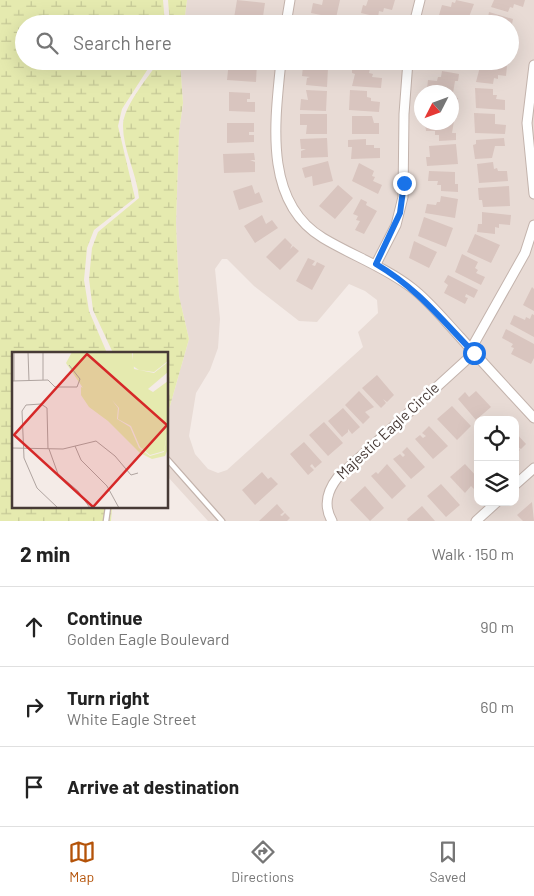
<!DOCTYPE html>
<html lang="en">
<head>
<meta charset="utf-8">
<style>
	:root { --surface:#fff; --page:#f2f2f2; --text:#222; --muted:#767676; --line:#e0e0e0; --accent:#b45309 }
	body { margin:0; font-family:Barlow,sans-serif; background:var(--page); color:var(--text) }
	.controls { position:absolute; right:15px; bottom:15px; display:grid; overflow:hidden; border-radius:10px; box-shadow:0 5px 20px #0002 }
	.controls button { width:45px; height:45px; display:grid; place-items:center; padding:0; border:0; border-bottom:1px solid var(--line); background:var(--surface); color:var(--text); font:25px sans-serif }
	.compass { position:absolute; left:414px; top:85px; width:45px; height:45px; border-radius:50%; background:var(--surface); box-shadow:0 5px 20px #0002; rotate:228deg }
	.stop { position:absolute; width:15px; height:15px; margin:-11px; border:4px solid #1a73e8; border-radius:50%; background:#fff }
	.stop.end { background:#1a73e8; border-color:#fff; box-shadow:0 1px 5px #0008 }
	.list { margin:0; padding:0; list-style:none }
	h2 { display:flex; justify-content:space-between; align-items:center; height:65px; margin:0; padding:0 20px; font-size:21px }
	h2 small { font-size:16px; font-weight:400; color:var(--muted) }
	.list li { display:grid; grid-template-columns:32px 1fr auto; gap:15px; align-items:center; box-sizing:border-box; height:80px; padding:0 20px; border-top:1px solid var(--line) }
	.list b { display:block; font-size:19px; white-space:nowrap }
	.list p { margin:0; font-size:16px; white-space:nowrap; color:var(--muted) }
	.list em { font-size:16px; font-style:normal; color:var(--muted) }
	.icon { flex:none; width:28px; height:28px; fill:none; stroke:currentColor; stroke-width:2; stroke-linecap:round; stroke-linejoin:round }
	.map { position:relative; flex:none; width:534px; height:521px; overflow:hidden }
	.search { position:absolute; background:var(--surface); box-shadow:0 5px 20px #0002; left:15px; right:15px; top:15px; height:55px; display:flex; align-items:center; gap:12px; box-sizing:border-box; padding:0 18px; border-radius:28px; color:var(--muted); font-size:19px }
	.sheet { height:305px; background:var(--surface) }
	nav { display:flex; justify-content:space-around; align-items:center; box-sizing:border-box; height:70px; border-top:1px solid var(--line); background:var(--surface); font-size:14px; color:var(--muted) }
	nav a { display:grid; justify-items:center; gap:2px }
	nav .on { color:var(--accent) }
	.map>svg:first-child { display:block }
	.residential { fill:#e8dbd5; fill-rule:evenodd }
	.wetland { fill:url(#wetland-marsh) }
	.building { fill:#d9c5bf }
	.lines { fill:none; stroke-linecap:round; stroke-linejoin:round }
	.lane-casing { stroke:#c3b3ac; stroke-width:7 }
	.street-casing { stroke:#c3b3ac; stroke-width:11 }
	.lane { stroke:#fff; stroke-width:4.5 }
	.street { stroke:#fff; stroke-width:9 }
	.route { stroke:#1a73e8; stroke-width:6 }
	.labels { text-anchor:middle; stroke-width:5; stroke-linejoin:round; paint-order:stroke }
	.street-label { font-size:15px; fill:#473a36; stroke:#fff }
	.inset-road { fill:none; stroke:#afa4a0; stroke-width:1 }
	.view { fill:#d62828; fill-opacity:0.15; stroke:#d62828; stroke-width:2.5 }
	.inset-edge { fill:none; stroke:#473a36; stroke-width:2.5 }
</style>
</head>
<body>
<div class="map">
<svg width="534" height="521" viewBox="0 0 534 521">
	<defs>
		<pattern id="wetland-marsh" width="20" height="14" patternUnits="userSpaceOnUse" patternTransform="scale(1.25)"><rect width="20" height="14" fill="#e5eaaf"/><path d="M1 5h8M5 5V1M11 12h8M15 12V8" fill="none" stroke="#c6c997"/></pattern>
	</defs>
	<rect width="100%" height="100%" fill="#f4ebe7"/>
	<path class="residential" d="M187,0H534V521H208L168,477V413L189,339L179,296L176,223L179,133L183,103L180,61H510V24H184ZM422,92H452V122H422ZM222,259H227L254,286L299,321L317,322L349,284L365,291L377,300L378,313L358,332L363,347L227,470L218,473L208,469L195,454L189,436L196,393L210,370L218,348L220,319L215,269ZM478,420H515V502H478Z"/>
	<path class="wetland" d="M0,0H163L165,24H24V61H153L122,109L118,126L135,198L94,230L87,248L84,280L89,311L107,353H14V507H112L111,521H0Z
		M168,0H187L184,24H170Z
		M159,61H180L183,103L179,133L176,223L179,296L189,339L168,413V353H113L93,310L89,279L92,248L98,232L139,198C137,174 123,150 123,126C123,106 148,78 159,61Z"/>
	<path class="building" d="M237,0L265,3L262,23L234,18Z
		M323,0H340L336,18L311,13L313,3L322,5Z
		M368,0H395L392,10L384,8L383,12L379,11L378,17L361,13L363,5L366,6Z
		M456,0L474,4L467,22L439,15L442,5L451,7L452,2L455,3Z
		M494,0H525L523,7L514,4L513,8L510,7L508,12L491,7Z
		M489,12L513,19L512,24L487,23Z
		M229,61L257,62L256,82L227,80Z
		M430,61H455L454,67L430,63Z
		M481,63L507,66L506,76L498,75V79L494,78L493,84L476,82Z
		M303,66L328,68L327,87L306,85L307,78L310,77L302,76Z
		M352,66L370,68L369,73L373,74L372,77L382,78L381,88L352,86L355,74L352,73Z
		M442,71L459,74L458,81H455L453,93L427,89L428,80L437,81L438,77H441Z
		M475,88L493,89V95H497L496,99L505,100V110L476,108Z
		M306,90L327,91L326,111L300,110L301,99L308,100Z
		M350,90L367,91V97L371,98V101L380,102L379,112L349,110Z
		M229,92L250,93V99H247V102H255V112L229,111Z
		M452,97L458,98L457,117H452Z
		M474,113L495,114V124L506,125L505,134L475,133Z
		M300,114H327V134H306L307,125H300Z
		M352,116H372L374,123H379V134H352Z
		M452,121H454L452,133H456V140L439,141V135H435V131H426L425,122Z
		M227,123H254V132H249V135H254V142L227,143Z
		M327,138L328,157L301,158V151L306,149H301L300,139Z
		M504,138L505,146H495L492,158L475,159L473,145L476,144V140Z
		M366,139V145H374V148H380V158L351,159L352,147H348V140Z
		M456,144L458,164L427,166L426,157H430L429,146Z
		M254,153L255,160H250L255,162V172L224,173L223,154Z
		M328,161L333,181L313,186L312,176L305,178L302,168Z
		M493,162L494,169L497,168L498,171H507L508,181L479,183L477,164Z
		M359,163L374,171L372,176L375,177L373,181L382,185L378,194L352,181Z
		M429,171L455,172V184H458V192L441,191V185H437L438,181H428Z
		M252,185L255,194L259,192L263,202L239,210L233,191Z
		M338,185L353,198L335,219L319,206Z
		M509,186L510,206L483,207L482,200H479L478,188Z
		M441,196L458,199L455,218L425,213L427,204L436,205L437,202H440Z
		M361,199L367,202L366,205L377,211L364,234L355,230L360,221L356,220L358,216L353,214Z
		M482,212L511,215L510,225L499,224V228L495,227V234L477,232L478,224H482Z
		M262,215L266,224L272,220L278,228L255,243L244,226Z
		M424,217L453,228L446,247L418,236Z
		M475,234L500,245L491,263L467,252Z
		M285,238L292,245L290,249L293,246L299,251L280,270L266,257Z
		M414,241L437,252L429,268L409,258Z
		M462,254L478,262L475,268L478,270L476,273L485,277L481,285L455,272Z
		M308,258L315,261L312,265L315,266L317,262L325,266L312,290L296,281Z
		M448,275L478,290L474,298L466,294L465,297L468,298L465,304L444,293L448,285L444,282Z
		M532,287L534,289V311L523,305Z
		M532,314L534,315V337L510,324L514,315L525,320L526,317L530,319Z
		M506,329L534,344V358L531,364L511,354L514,348L511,347L513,344L502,338Z
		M377,375L394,395L387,402L383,399L386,403L381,408L362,388Z
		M359,391L374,407L365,412L370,417L363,424L345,405Z
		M476,391L491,407L476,420L458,399L465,392L469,397Z
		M452,406L471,426L457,440L437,419Z
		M343,408L360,427L352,434L348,429V432L342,437L328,421Z
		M324,422L343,443L328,456L309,435Z
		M429,426L448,446L433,459L415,439L420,435L423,438L426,436L422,433Z
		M515,432L526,444L521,449L517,447L520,450L515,454Z
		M304,442L322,462L315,468L312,464L310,466L314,470L308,475L290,454Z
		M407,447L425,467L411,479L393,459L400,454L403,457L405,455L402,452Z
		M387,464L406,486L392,499L371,476L376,472L378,474Z
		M465,464L478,478V489L476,491L471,486L465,493L450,477Z
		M262,472L268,479L271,477L278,484L255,505L242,490Z
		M441,484L460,505L446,517L427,496Z
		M365,486L384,508L370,521L350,500Z
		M532,502L534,521H523L517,515Z
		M277,504L284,512L280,515L282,516L285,513L290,518L287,521H259Z
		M422,506L435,521H408L407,519Z"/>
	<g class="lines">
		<defs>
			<path id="lane" d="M168,460L222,521
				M106,521L108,507"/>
			<path id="street" d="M286,24L290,0
				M414,24L420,0
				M281,61C275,121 263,202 323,238C353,256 385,267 412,288C430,302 445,321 460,337C484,364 509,391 534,418
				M534,65L527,123L534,194
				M376,264L396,225L403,197L404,114L408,61
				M471,349L525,253L534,225
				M515,485L534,468
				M332,521C323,505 327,491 338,477L474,353
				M476,521L497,502"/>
		</defs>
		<use href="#lane" class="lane-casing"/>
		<use href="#street" class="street-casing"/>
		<use href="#lane" class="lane"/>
		<use href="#street" class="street"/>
	</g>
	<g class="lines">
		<path class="route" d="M404,183L400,213L376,264C417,288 441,319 474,353"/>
	</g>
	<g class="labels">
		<g class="street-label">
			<text transform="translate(388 431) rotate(-43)" y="5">Majestic Eagle Circle</text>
		</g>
	</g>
	<g transform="translate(12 352)">
		<rect width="156" height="156" fill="#f4ebe7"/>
		<path d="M60,0H120L122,17L142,21L156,10V20L136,37L141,40L156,29V76L152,99L138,103L128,95L119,74L106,67L107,56L100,48L71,36L54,11ZM121,0H156V9L142,20L127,18L121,14ZM69,35L100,48L106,56L105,67L118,75L127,96L138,104L152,100L156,78V97L153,104L140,107L128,101L96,69L77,55L69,43Z" fill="#e5eaaf"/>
		<path class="inset-road" d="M2,0V29M16,0L17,29M31,28V0M0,29L36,28L43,35H65L68,27L57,13M63,94L69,108L95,134L107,156M0,96L51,97L84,89L103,104L119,123L126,121M36,97L35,56L29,52L14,53L10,59L12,106L25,136L46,156M37,97L46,122L66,139L78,156"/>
		<path class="view" d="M75,2L155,73L81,155L2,83Z"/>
		<rect width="156" height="156" class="inset-edge"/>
	</g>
</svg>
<div class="controls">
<button><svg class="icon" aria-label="locate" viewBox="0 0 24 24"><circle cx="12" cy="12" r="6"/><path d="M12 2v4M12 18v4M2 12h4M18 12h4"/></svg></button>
<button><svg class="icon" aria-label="layers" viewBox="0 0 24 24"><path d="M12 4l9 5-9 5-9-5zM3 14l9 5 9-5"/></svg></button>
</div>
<svg class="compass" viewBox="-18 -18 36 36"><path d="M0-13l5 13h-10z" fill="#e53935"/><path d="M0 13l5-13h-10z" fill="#767676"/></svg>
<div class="stop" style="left:474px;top:353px"></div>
<div class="stop end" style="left:404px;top:183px"></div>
<div class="search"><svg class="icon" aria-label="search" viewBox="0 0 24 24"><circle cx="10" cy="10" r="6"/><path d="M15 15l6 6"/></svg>Search here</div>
</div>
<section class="sheet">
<h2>2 min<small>Walk · 150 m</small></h2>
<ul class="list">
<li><svg class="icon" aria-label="ahead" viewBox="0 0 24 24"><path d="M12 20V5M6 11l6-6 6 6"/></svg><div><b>Continue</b><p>Golden Eagle Boulevard</p></div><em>90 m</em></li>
<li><svg class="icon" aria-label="right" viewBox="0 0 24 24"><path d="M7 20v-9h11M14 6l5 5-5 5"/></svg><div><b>Turn right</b><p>White Eagle Street</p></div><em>60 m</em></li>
<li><svg class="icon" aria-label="arrive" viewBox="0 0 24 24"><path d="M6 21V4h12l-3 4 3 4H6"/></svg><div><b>Arrive at destination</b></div></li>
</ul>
</section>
<nav>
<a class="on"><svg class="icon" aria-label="map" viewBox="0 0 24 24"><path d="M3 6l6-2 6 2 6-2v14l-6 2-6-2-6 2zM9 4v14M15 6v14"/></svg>Map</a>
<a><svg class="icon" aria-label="directions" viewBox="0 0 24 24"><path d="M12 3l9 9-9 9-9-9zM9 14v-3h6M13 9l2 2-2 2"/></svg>Directions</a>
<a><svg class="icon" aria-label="saved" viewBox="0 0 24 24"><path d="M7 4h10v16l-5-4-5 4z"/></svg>Saved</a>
</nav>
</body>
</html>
